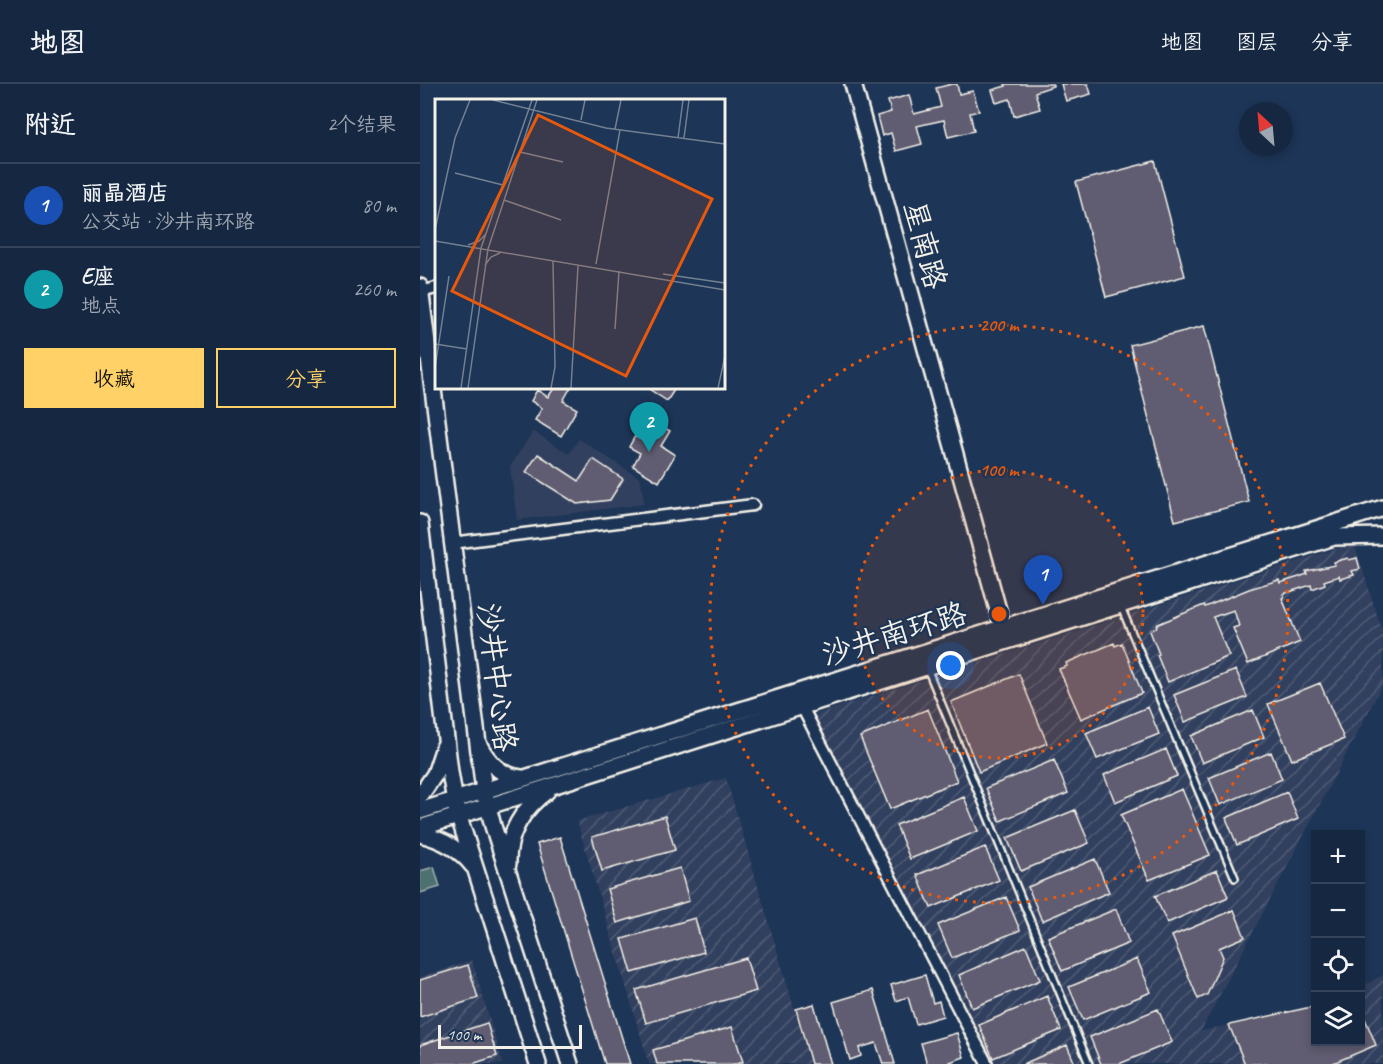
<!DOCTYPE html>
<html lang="zh">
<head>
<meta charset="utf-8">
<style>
	:root { --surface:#162841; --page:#23344c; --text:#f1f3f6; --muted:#9ea6b1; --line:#35445a; --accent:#ffd166 }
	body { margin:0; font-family:Caveat,"LXGW WenKai TC",sans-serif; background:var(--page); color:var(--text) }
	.controls { position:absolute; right:18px; bottom:18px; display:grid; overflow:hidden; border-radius:0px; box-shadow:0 3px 9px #0003 }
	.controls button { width:54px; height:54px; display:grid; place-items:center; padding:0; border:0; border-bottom:2px solid var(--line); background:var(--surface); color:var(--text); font:30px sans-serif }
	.compass { position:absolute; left:819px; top:18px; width:54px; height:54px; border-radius:50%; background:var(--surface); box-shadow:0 3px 9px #0003; rotate:334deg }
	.scale { position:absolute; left:18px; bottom:15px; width:144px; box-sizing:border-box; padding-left:6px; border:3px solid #f4f1e8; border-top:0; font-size:16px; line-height:21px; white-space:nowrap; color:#f4f1e8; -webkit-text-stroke:4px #1d3557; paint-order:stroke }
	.you { position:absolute; left:531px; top:582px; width:21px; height:21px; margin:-15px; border:4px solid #fff; border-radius:50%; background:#1a73e8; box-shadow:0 0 0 9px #1a73e833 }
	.badge { display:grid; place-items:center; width:39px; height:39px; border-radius:50%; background:var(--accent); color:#fff; font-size:20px; font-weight:700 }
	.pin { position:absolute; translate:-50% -50px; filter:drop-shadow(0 2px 3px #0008) }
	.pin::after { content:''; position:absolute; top:32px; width:21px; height:18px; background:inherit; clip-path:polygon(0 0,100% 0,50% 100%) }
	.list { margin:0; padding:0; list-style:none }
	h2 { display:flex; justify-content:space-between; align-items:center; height:78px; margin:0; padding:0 24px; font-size:26px }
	h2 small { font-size:20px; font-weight:400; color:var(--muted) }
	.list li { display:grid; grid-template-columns:39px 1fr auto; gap:18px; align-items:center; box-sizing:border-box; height:84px; padding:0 24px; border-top:2px solid var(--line) }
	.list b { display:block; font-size:22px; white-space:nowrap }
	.list p { margin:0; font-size:20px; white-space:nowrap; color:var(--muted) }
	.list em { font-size:20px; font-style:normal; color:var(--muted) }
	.actions { display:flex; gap:12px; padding:18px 24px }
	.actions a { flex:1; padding:14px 0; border:2px solid var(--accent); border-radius:0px; text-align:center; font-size:21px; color:var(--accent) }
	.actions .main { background:var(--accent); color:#111 }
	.icon { flex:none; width:33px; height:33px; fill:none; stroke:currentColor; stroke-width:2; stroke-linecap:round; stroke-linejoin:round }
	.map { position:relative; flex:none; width:963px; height:980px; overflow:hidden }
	header { display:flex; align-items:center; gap:36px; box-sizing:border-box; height:84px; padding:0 30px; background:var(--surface); border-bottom:2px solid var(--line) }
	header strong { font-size:28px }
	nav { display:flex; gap:33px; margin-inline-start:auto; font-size:21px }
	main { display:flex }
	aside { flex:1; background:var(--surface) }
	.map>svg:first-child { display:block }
	.built { fill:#31415f }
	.industrial { fill:url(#industrial-furrows) }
	.pitch { fill:#4e6f70; stroke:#a1b0ac; stroke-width:1.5 }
	.building { fill:#615c71; stroke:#f4f1e8; stroke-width:1.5 }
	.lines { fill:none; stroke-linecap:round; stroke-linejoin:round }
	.lane-casing { stroke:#f4f1e8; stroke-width:10 }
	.street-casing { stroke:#f4f1e8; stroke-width:15 }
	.secondary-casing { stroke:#f4f1e8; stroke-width:20 }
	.lane { stroke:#1d3557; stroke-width:5 }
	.street { stroke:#1d3557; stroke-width:10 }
	.secondary { stroke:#1d3557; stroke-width:15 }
	.ring { fill:none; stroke:#e8590c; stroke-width:3; stroke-dasharray:3 6 }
	.labels { text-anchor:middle; stroke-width:4.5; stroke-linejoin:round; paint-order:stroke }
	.street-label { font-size:30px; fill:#f4f1e8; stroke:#1d3557 }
	.inset-road { fill:none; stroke:#738091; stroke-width:1.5 }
	.view { fill:#e8590c; fill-opacity:0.15; stroke:#e8590c; stroke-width:3 }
	.inset-edge { fill:none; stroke:#f4f1e8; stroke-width:3 }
	.centre { fill:#e8590c; stroke:#1d3557; stroke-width:3 }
	.ring-label { font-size:18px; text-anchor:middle; font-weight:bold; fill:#e8590c; stroke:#1d3557; stroke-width:4.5; stroke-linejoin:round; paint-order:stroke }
</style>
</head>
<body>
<header>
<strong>地图</strong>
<nav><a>地图</a><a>图层</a><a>分享</a></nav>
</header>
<main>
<aside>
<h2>附近<small>2个结果</small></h2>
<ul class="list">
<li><span class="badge" style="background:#1a4fb4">1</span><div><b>丽晶酒店</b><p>公交站 · 沙井南环路</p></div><em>80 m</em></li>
<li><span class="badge" style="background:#0f9aa8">2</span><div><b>E座</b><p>地点</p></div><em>260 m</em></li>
</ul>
<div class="actions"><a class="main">收藏</a><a>分享</a></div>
</aside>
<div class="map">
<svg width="963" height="980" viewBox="0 0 963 980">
	<defs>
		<pattern id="industrial-furrows" width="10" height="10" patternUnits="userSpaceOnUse" patternTransform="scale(1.5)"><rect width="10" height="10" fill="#31415f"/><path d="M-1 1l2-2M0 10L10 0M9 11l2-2" fill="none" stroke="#4f5d76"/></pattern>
	</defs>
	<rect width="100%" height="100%" fill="#1d3557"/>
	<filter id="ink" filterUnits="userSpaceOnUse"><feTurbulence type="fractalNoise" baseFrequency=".0167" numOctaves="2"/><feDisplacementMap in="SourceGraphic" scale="12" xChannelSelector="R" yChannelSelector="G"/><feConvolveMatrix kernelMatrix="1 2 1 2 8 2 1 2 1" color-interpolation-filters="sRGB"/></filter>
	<g filter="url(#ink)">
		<path class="built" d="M113,347L149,370L159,355L221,395L224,420L97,436L90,383Z"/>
		<path class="industrial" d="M934,459L963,549V600L781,947L895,922L896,958H940L941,903L963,891V980H573L393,631Z
			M306,694L370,910L390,980H229L157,737Z
			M52,876L83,980H0V893Z"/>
		<path class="pitch" d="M14,783L20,803L0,809V787Z"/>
		<path class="building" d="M532,0H537L539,10L553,7L559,27L550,29L554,47L528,53L524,36L510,39L497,42L502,60L476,67L471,49L462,52L457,32L471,28L468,17L489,11L494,30L521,23L516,4Z
			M585,0H633V2L615,8L620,25L594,32L590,15L576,19L572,6L586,2Z
			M641,0H668L671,10L646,17Z
			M735,77L765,192L686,213L656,98Z
			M784,242L829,418L755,437L710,261Z
			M135,303H151L143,317L157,325L141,352L115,336L122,324L111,317L117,306L128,313Z
			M226,303H256L247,317Z
			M238,340L250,347L241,362L255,371L239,398L213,382L220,369L209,363L215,352L227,359Z
			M118,370L159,397L173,375L203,395L190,416L157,420L106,388Z
			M928,474L929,476L937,474L940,485L932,487L934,491L920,495L919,492L904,497L905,500L892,505L891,501L863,510L864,513L862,514L880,558L828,580L813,544L819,542L814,526L793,533L809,572L748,598L737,571L739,570L730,547L737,543L736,541L784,521L785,523L829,505L859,496L860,499L879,493L887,490L886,487L915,481L914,478Z
			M694,559L695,562L702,559L722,609L661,635L639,585L647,582L646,579Z
			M816,586L827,613L765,638L754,611Z
			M599,590L627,659L559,688L531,618Z
			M900,599L924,655L872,676L848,620Z
			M728,623L739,650L677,675L666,649Z
			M508,625L537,697L470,725L440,653Z
			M833,626L844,653L782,679L771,652Z
			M746,665L757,692L695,718L684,691Z
			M851,668L862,695L800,721L789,694Z
			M634,676L648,709L580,737L566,704Z
			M762,705L790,771L729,796L701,731Z
			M867,708L878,735L817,761L806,734Z
			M544,713L558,747L490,775L476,741Z
			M655,726L669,759L601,787L587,754Z
			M245,732L255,766L182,787L172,753Z
			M140,753L210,980H185L117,760Z
			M565,763L579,796L511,824L497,791Z
			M675,775L689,808L622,837L608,803Z
			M260,784L269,817L197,839L187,805Z
			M797,786L808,813L747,839L735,812Z
			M586,813L600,846L532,874L518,841Z
			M696,825L709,859L642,887L628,853Z
			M814,826L825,853L799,864L803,873L787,911L778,915L752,852Z
			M275,834L284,868L212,889L202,855Z
			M606,862L620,896L552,924L539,891Z
			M326,874L336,907L226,939L216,906Z
			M717,875L731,908L663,936L649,903Z
			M48,881L58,914L0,933V896Z
			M505,891L513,919L519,917L523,932L496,940L488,913L476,917L471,901Z
			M453,906L461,932L475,980H463L456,959L439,964L441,972L430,976L413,918Z
			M627,912L641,946L573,974L559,941Z
			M394,920L406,963L411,980H391L376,925Z
			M896,922V957H940L941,925L956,961L911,980H825L809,941Z
			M738,925L752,958L699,980H681L670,953Z
			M67,939L77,972L52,980H1L0,961Z
			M312,943L323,978L317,980H237L233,966Z
			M537,949L544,973L530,978L531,980H507L501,959Z
			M647,961L655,980H603Z"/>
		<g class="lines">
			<defs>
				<path id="lane" d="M701,523L815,794
					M507,584L669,980"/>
				<path id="street" d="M1,208L16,204
					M32,459L333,421
					M382,623L567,980"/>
				<path id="secondary" d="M433,0L583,544
					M0,203L64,707L73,742L150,980
					M0,439L30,688L36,724L118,980
					M59,661C68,678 82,693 102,694
					M0,712L15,690L24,663
					M0,727L963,424
					M0,744L914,453L963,452
					M0,750C21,755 40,765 53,782
					M88,780C87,750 103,724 127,707"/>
			</defs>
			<use href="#lane" class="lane-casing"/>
			<use href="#street" class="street-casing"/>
			<use href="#secondary" class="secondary-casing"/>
			<use href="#lane" class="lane"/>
			<use href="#street" class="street"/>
			<use href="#secondary" class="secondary"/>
		</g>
	</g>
	<circle cx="579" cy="530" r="144" fill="#e8590c" fill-opacity=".12"/>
	<g class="ring">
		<circle cx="579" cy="530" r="144"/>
		<circle cx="579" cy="530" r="289"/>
	</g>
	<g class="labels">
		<g class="street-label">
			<text transform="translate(505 161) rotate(75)" y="10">星南路</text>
			<text transform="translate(474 550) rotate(-17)" y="10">沙井南环路</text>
			<text transform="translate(77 593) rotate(83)" y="10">沙井中心路</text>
		</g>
	</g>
	<g transform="translate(15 15)">
		<rect width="290" height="290" fill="#1d3557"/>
		<path class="inset-road" d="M58,1L171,29L290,45M146,21L150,1M180,30L186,1M243,39L248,1M249,39L254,1M85,53L128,63M20,74L68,86M69,101L126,121M0,131L20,39L35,1M0,142L290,191M33,146L44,142L51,135M161,165L185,31M50,166L56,158L65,154M228,175L290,184M180,230L184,172M0,245L32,250M0,269L14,177M26,289L46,149L97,1M33,289L53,150L102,1M116,289L120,268L118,162M136,289L143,167M283,289L290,257"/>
		<path class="view" d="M103,16L277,100L191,277L17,192Z"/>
		<rect width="290" height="290" class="inset-edge"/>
	</g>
	<circle cx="579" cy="530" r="9" class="centre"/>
	<g class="ring-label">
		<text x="579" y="247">200 m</text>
		<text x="579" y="392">100 m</text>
	</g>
</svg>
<div class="controls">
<button>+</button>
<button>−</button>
<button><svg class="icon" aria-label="locate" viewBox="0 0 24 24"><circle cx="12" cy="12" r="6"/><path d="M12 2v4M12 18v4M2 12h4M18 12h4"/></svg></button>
<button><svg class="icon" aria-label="layers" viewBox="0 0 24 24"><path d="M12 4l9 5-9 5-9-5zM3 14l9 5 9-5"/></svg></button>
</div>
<svg class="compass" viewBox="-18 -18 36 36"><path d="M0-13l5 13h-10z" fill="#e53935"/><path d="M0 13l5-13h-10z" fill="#9ea6b1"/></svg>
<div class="scale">100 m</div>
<div class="you"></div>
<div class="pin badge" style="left:623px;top:521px;background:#1a4fb4">1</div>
<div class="pin badge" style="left:229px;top:368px;background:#0f9aa8">2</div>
</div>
</main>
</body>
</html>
